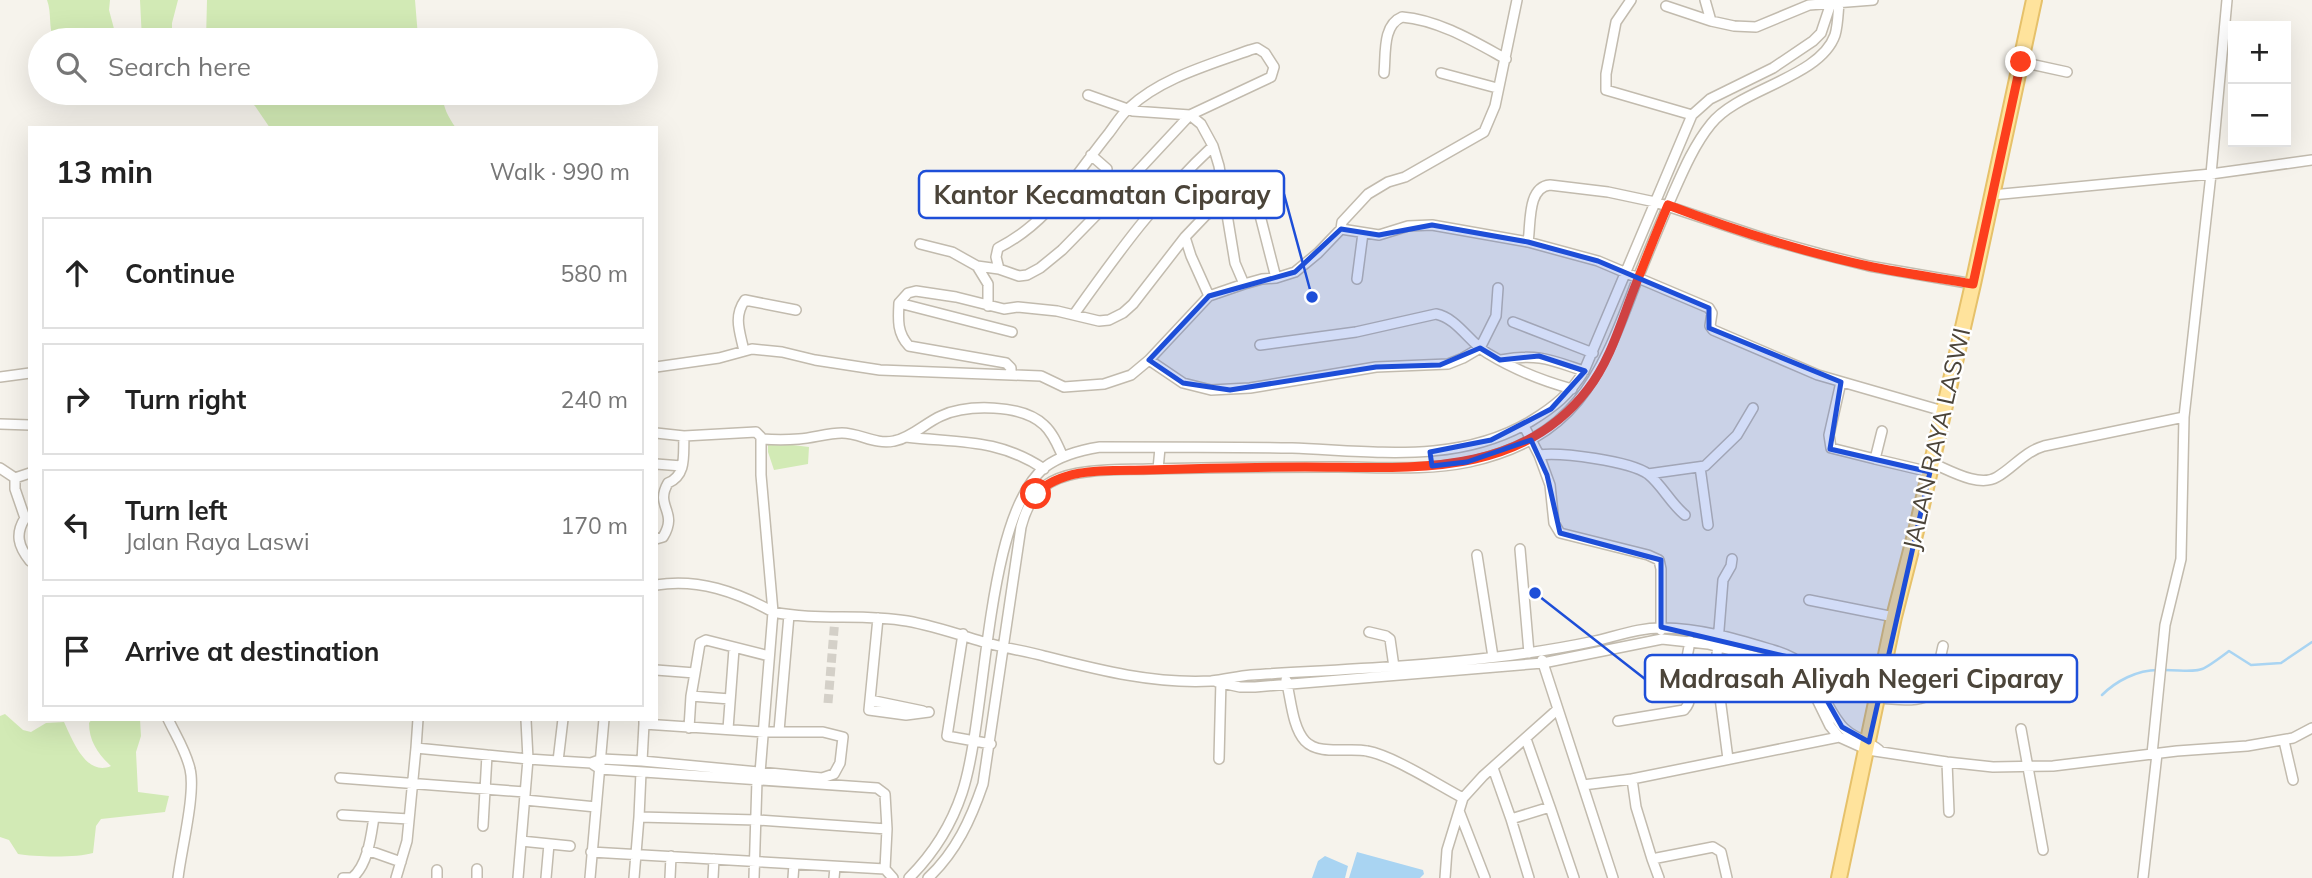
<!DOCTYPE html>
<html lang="en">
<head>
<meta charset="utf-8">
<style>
	:root { --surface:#fff; --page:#f2f2f2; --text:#222; --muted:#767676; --line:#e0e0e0 }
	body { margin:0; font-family:Mulish,sans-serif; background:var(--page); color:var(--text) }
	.controls { position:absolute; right:21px; top:21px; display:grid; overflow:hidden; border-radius:0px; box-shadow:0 7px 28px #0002 }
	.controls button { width:63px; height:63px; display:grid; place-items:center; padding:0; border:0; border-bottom:2px solid var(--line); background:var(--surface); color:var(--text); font:35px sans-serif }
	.stop { position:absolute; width:21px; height:21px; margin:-16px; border:5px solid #fc3f1d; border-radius:50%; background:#fff }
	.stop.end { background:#fc3f1d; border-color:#fff; box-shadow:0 2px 7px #0008 }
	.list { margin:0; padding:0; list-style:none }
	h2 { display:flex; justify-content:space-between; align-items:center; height:91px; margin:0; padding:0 28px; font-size:30px }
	h2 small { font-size:23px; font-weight:400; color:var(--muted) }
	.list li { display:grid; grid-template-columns:46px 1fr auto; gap:21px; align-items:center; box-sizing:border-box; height:112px; margin:0 14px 14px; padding:0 14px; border:2px solid var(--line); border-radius:0px }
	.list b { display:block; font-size:26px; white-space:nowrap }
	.list p { margin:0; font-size:23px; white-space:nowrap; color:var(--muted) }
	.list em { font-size:23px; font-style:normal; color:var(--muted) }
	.icon { flex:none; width:38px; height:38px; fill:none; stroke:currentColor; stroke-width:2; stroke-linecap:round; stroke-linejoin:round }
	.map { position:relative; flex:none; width:2312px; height:878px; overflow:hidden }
	.search { position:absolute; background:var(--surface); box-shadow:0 7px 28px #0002; left:28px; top:28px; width:630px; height:77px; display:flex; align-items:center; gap:18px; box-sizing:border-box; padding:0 24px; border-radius:38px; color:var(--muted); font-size:26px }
	.panel { position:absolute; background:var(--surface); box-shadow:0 7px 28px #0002; left:28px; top:126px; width:630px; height:595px; border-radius:0px }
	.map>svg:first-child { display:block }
	.green { fill:#d2eab5 }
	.water { fill:#a9d4f2 }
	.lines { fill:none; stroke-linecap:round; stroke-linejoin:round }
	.stream { stroke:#a9d4f2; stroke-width:2.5 }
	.street-tunnel { stroke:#d4d0c8; stroke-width:9; stroke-dasharray:9 4.5; stroke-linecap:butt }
	.street-casing { stroke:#c2bbae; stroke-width:12 }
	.primary-casing { stroke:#e6c16a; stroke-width:18 }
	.street { stroke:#fff; stroke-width:9 }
	.primary { stroke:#ffe39c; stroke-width:14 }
	.route { stroke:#fc3f1d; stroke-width:9 }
	.marked { fill:#1d4ed8; fill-opacity:0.2; stroke:#1d4ed8; stroke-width:5; stroke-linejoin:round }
	.labels { text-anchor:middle; stroke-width:5; stroke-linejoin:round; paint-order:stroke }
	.street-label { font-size:24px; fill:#4b4439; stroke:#fff }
	.leader { fill:none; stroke:#1d4ed8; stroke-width:2.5 }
	.callout-dot { fill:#1d4ed8; stroke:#fff; stroke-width:2.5 }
	.callout { fill:#fff; stroke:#1d4ed8; stroke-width:2.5 }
	.callout-label { font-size:26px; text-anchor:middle; font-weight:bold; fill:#4b4439 }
</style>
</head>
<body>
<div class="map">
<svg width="2312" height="878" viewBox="0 0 2312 878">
	<rect width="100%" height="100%" fill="#f6f3ec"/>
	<path class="green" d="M47,0H110L109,10L117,40H54C48,27 52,13 47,0Z
		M140,0H178L172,23V40H142Z
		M207,0H415L418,37L428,40H206Z
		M241,93H442C443,107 448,117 456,128H270L255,106Z
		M768,442L809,447L808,464L774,470L768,452Z
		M5,714L23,730L31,732L46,723L64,722C72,739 86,777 111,766C98,754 89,741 89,723L92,719H140L141,736L136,752L138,792L169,796L165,812L101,819L96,826L93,853C77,858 34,857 18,854L9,840L0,837V716Z"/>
	<path class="water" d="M1357,852L1423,870L1424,874L1420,878H1349Z
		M1325,856L1348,866L1345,878H1312L1318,861Z"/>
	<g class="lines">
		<path class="stream" d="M2165,670C2203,671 2197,675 2229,651L2251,665L2281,663L2312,642
			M2102,695C2116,681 2137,670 2158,670"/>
		<path class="street-tunnel" d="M828,703L835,618"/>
		<defs>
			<path id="street" d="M1631,0L1616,22L1606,74V90L1692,115
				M1705,0L1711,21L1734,26L1756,27L1809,5L1873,0
				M1666,6L1711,21
				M2021,62L2067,72
				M1384,73C1386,55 1382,25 1402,17C1439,20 1475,42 1506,59
				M1441,73L1497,88
				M1088,95L1133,111L1190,115L1201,124L1213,146L1219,166L1235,263L1244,284
				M1091,155L1107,169L1096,181L1095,187L1109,202
				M1252,184L1276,278
				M1992,195L2211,174L2312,160
				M1341,229L1379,235L1408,226L1432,225L1528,242C1531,224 1527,187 1550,185L1608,192L1655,202L1763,238L1821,254L1869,266L1973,284
				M1528,242L1598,261L1709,308L1712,313L1710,326L1713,330L1818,375L1943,411
				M920,244L952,252L977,266
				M1357,279L1363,233
				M1209,296L1191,256L1185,237L1206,215L1227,204
				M899,303L1012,332
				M988,306V284L977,266L999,269L1019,276L1027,275L1040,268L1062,250L1109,202L1190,115L1271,77L1274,67L1265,53L1257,48L1250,50C1209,65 1161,78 1129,108C1121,115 1115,125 1109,133C1074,176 1050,222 998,248L996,257L999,269
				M1075,313C1117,254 1159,196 1213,146
				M1513,322L1593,353
				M1260,345L1356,332L1436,314C1457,318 1469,342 1487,353C1513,369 1543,381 1572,389
				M744,351C740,332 733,317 745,300L796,310
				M1149,360L1183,383L1211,390L1250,388L1376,367L1448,364L1463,358L1480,348L1496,316L1498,288
				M1501,360C1538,353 1551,360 1584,371
				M656,367L719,358L752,349L782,352L815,360L880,370L1041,376L1064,387L1104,384L1131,375L1149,360L1209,296L1244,284L1262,279L1276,278L1295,272L1318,253L1341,229L1342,222L1368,194L1388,182L1405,177L1484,132L1495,106L1517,0
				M1011,374V368L1006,363L909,346C897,333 898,320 899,303L908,293L916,291L956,297L1004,309L1018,307L1057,311L1099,321L1109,320L1123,313L1133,304L1185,237
				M0,377L30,373
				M1841,382L1829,435L1831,448L1875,459
				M0,424L30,425
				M1524,426L1539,455C1561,452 1630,461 1648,474C1662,485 1671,504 1685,515
				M1882,431L1875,459L1930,472
				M656,433L684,436
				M906,437C958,443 998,438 1044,469
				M762,439C774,440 787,440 799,439C813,438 828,433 842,433C860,433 875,445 894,441C911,438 925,423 941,416C967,404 1022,404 1044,425C1053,433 1058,446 1063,457
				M1539,455L1550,485L1554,523L1560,533L1648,555L1659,560L1661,569V630
				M1932,463C1949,470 1979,488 1997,477C2014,467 2024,452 2044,446L2184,417
				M656,464L682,466
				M1700,467L1708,525
				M0,468L15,478
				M1158,469L1160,448
				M1648,474L1705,466L1737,435L1753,408
				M15,478V489L25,518C15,534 18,546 30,561
				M15,478L30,473
				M656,539L663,537C679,511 654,507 668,483C687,475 683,455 684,436L756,432L761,437V475L773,612C818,621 863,613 907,621C935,626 960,635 987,643C1005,648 1025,651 1044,656C1099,670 1153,684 1211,681C1224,680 1238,676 1251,675C1333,670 1415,667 1497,657C1530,653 1562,648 1595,641C1617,636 1641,627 1664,628C1700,628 1739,640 1773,650C1824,665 1813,690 1841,725C1850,737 1867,740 1879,750
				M1520,549L1529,653
				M1477,555L1493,657
				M656,585C698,578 737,592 773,612L760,773
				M1809,600L1894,617
				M878,618L869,710L906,715L929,712
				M1369,632L1386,636L1390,639L1394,667
				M963,634L947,736L991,744
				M1542,660L1613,878
				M656,670L695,673L700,643L706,640L769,656
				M695,673L691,696L730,699
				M1286,680C1291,698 1292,727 1305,741C1319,756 1349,747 1367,751C1394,756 1438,785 1463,798
				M1217,682L1240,687H1255L1543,663L1662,639L1708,644L1787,665L1801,673L1809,683L1830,726L1839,737L1868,750L1947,762L1993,767L2053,766L2177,751L2247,746L2293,738L2312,728
				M1877,698C1936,702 1930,704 1943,646
				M870,700L923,711
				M168,719C176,736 186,751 190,769C196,793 181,851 178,878
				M563,719L558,761L591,763L602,759L642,761L822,778L834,774L840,763L843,737L823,732H764L644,724V719
				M1618,721L1684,710C1696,698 1687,680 1687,665C1686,657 1689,649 1690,641
				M689,728L691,696
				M728,729L734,649
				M2021,729L2043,850
				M779,731L789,615
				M1526,739L1550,807
				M2284,741L2293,780
				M416,748L418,719
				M2152,754L2165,625L2181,559L2184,417L2211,174L2227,0
				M1219,759L1221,680
				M1728,759L1716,667L1723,580L1731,566L1732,559
				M642,761L644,724
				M1947,762L1949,812
				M591,763L600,769L877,788L885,794L887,829L885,869L591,852
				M1493,768L1511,819L1550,807L1574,878
				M641,772L639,817L757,820L887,829
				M340,778L525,792
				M1583,785L1632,779
				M525,800L596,807
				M1459,811L1485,878
				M342,815L409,819
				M1511,819L1529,878
				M483,826L487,755
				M521,841L570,846
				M367,850L401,862
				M1652,859L1659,878
				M885,869L893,878
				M343,878H352C368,865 371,836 374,817
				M396,878L407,841L416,748L528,759L526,720
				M437,878V870
				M477,878V869
				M518,878L528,759L558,761
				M546,878L549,844
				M590,878L604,719
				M634,878L639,817
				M670,878L671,856
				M713,878L714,859
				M754,878L757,780
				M793,878L794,864
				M834,878L835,867
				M909,878C933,854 951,826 962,793C988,715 984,517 1045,467C1061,455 1081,450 1100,447C1164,447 1228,447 1292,448C1373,451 1458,465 1531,421C1554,407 1570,394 1584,371L1692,115L1710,99L1773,68L1813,41L1821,33L1832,0
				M928,878C956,852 971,819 983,784L1021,527C1026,508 1034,491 1051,482C1075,468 1121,470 1149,469C1211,467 1274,467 1337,467C1380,467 1426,471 1469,462C1574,438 1599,381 1634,288C1646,257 1659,227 1672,196C1683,171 1694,145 1711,124C1738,89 1820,78 1835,35C1838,25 1838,13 1839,2
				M1445,878L1447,850L1463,798L1483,776L1558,709
				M1727,878L1721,852L1713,847L1652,859L1636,807L1632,779L1839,737
				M2143,878L2157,754"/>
			<path id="primary" d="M1839,878L1894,617L1917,527L1973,284L2034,0"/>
		</defs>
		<use href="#street" class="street-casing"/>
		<use href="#primary" class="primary-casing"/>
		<use href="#street" class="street"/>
		<use href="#primary" class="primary"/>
	</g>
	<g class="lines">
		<path class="route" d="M1036,494C1063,466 1111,471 1147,470C1200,468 1252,467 1305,467C1406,467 1519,480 1588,389C1610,361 1621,322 1634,289C1645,261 1656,233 1668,205C1733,230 1800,251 1868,266C1902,273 1938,278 1973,284L2021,62"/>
	</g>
	<path class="marked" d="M1432,225L1528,242L1598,261L1709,308V328L1841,382L1830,449L1930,472L1869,742L1842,727L1812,674L1797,659L1661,627V560L1560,533L1547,475L1531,440L1467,462L1432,466L1430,452L1491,440L1551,409L1585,371L1539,356L1500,360L1480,348L1440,365L1376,367L1230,390L1183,383L1149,360L1209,296L1295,272L1341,229L1379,235Z"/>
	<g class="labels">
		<g class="street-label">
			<text transform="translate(1937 439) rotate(-77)" y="8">JALAN RAYA LASWI</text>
		</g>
	</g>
	<path class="leader" d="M1312 297L1284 194M1535 593L1645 679"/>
	<g class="callout-dot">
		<circle cx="1312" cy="297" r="7"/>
		<circle cx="1535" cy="593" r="7"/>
	</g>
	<g class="callout">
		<rect x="919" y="171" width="365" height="47" rx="7"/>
		<rect x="1645" y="655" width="432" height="47" rx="7"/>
	</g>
	<g class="callout-label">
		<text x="1102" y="204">Kantor Kecamatan Ciparay</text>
		<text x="1861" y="688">Madrasah Aliyah Negeri Ciparay</text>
	</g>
</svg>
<div class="controls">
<button>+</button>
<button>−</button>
</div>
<div class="stop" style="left:1036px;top:494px"></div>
<div class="stop end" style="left:2021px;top:62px"></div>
<div class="search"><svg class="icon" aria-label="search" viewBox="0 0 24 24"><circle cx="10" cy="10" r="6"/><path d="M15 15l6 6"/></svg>Search here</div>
<section class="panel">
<h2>13 min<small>Walk · 990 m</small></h2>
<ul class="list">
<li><svg class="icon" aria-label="ahead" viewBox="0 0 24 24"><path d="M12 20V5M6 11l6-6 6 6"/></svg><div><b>Continue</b></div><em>580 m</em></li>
<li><svg class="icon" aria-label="right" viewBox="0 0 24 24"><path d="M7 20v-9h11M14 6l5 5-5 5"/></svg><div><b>Turn right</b></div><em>240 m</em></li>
<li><svg class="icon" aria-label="left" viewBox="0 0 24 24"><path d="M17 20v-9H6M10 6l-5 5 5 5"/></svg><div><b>Turn left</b><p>Jalan Raya Laswi</p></div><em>170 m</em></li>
<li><svg class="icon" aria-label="arrive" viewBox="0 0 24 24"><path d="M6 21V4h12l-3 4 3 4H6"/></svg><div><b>Arrive at destination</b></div></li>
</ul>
</section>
</div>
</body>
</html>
